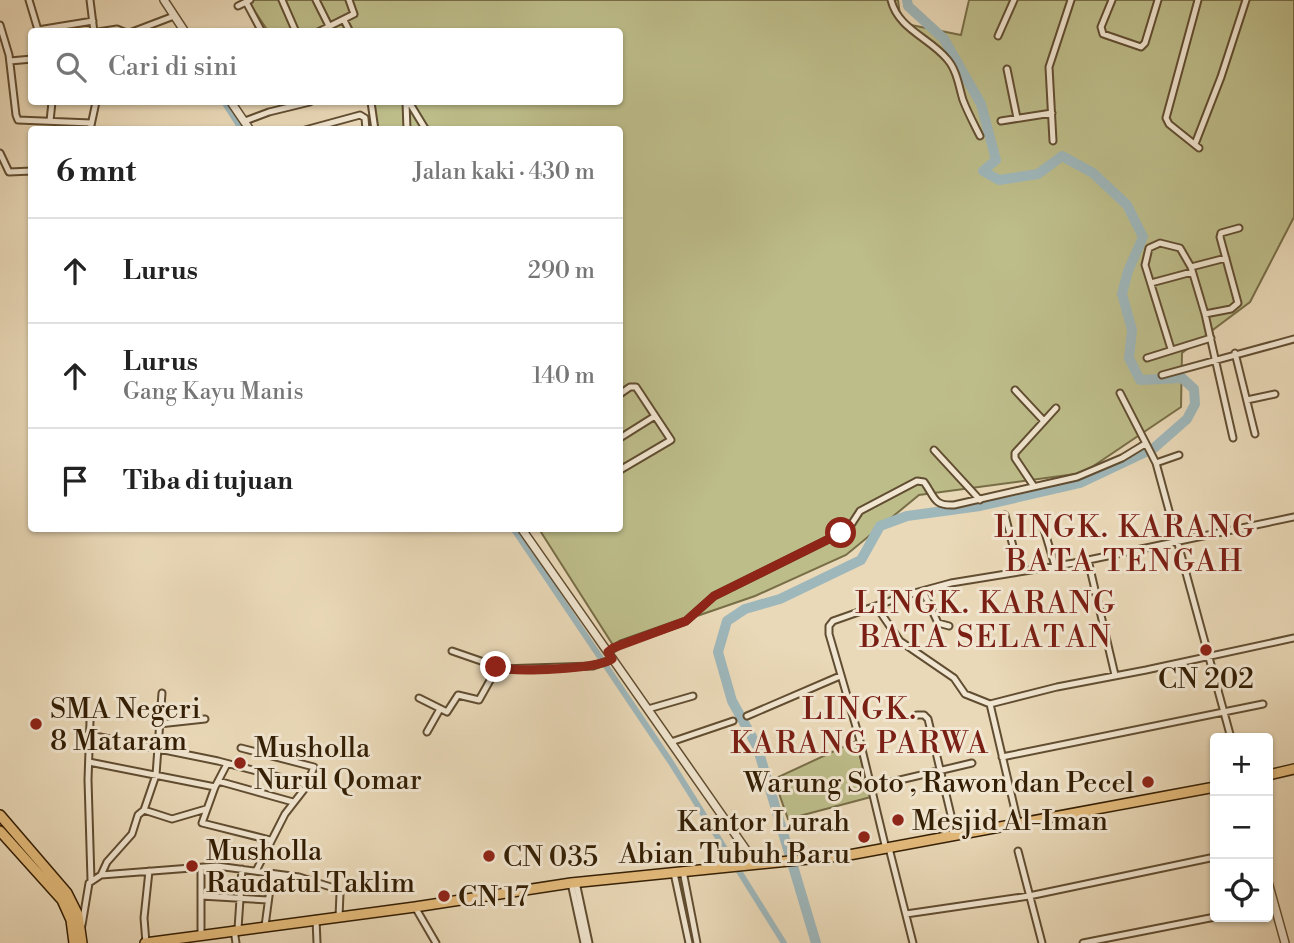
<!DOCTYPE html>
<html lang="id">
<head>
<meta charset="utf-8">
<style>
	:root { --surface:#fff; --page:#f6f6f6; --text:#222; --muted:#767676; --line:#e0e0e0 }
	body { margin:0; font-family:"Libre Bodoni",serif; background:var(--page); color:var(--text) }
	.controls { position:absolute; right:21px; bottom:21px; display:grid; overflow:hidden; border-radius:7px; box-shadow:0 2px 5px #0004 }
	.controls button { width:63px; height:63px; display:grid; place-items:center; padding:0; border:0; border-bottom:2px solid var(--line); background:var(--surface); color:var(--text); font:35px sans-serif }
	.stop { position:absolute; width:21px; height:21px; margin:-16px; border:5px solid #8f2418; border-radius:50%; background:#fff }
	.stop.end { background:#8f2418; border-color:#fff; box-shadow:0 2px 7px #0008 }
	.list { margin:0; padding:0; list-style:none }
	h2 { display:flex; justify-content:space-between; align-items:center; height:91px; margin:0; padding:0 28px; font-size:30px }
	h2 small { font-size:23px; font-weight:400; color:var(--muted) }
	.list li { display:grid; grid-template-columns:46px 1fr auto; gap:21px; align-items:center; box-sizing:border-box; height:105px; padding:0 28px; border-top:2px solid var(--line) }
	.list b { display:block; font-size:26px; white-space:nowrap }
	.list p { margin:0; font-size:23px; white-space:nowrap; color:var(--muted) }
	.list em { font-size:23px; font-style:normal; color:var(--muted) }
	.icon { flex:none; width:38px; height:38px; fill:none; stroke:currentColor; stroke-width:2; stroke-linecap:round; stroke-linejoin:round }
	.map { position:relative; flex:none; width:1294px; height:943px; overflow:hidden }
	.search { position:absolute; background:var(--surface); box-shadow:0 2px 5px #0004; left:28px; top:28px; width:595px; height:77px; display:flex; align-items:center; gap:18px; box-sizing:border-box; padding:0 24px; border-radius:7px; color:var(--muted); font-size:26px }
	.panel { position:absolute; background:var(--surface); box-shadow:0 2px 5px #0004; left:28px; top:126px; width:595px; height:406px; border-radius:7px }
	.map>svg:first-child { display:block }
	.green { fill:#bdbd8a; stroke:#786e47; stroke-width:2 }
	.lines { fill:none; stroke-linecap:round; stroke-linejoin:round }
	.canal { stroke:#9eb7bb; stroke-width:6 }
	.river { stroke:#9eb7bb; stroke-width:10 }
	.minor-casing { stroke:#614d31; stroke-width:9 }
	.tertiary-casing { stroke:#614d31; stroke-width:10 }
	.primary-casing { stroke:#331e04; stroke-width:12 }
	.trunk-casing { stroke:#331e04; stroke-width:12 }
	.minor { stroke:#f1e6d1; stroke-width:5 }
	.tertiary { stroke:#f1e6d1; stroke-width:7 }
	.primary { stroke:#e5bc7c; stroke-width:9 }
	.trunk { stroke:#e5bc7c; stroke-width:9 }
	.route { stroke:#8f2418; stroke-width:9 }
	.poi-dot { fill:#8f2418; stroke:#f1e6d1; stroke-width:2.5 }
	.labels { text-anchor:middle; stroke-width:6; stroke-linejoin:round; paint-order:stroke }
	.poi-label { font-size:28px; fill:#331e04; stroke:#f1e6d1; text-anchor:start }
	.neighbourhood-label { font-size:30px; letter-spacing:2px; fill:#7a1f14; stroke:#f1e6d1 }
</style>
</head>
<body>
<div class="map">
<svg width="1294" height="943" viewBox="0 0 1294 943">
	<rect width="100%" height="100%" fill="#ead9b8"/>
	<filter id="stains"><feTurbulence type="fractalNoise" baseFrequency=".00286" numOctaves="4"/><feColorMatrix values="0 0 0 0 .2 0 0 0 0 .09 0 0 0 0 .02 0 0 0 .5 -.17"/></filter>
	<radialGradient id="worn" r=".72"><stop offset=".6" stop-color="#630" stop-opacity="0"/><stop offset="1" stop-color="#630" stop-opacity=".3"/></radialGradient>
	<path class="green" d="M247,0H898L901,23L961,35L969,0H1294V217L1250,302L1182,353L1181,407L1083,473L919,495L846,555L755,596L613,645L539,529L620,528V130L376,129L373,102H620V32L268,31Z
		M856,741L871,797L788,819L774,779Z"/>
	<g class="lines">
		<path class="canal" d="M224,102L242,130
			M513,528L670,761L784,943"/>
		<path class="river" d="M816,943L757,746L732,701L718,652L727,621L745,609L780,599L861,560L880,526L907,516L980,506L1080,483L1154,448L1187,419L1195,404L1194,389L1182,378L1140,380L1129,358L1132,330L1122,294L1128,271L1143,237L1127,205L1093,173L1062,156L1038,174L999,180L983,171L996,160L981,104L944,39L908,6L907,0"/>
		<defs>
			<path id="minor" d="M29,0L38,30
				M90,0L94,32
				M282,0L296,32
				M316,0L329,26
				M891,0C898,29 930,38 947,59C957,70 959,87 963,100C968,113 974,124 980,136
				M1112,0L1101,27L1103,34L1141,47L1145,43L1158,0
				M1198,0L1166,118L1169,124L1199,148
				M246,2L262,32
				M238,6L250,0
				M344,20L350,32
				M0,25L9,55L16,115L18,120L91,123
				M38,30L93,21
				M98,32L117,29L124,32
				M132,32L174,16
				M318,32L354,14L349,0
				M998,36L1014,0
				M10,61L32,59
				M1007,69L1017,118
				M371,102L375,130
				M406,102L407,130
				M409,102L426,130
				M50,121L52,102
				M245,121L269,112L310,102
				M1001,121L1052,113
				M90,130L96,102
				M305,130L360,115L365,118L366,130
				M1053,141L1049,67L1071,0
				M1195,144L1221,77L1246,0
				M0,153L9,172L32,171
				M1191,267L1226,258
				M1151,283L1192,272
				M1205,314L1231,309L1238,303L1220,237L1221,233L1239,228
				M1171,349L1145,265L1149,248L1160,243L1180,248L1191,267L1205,314L1233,438
				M1235,353L1255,434
				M1147,358L1211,338
				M1162,375L1294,339
				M1015,390L1043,420
				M1120,393L1156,463L1231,738
				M620,394L630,387H636L671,440L620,470
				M1247,400L1275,394
				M620,438L655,416
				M934,450L980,500
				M1156,463L1179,455
				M1033,485L1015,458V453L1056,408
				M1005,515L1019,570
				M1043,526L1055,566
				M1088,560L1115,675
				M923,591L938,623L949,626
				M876,606L900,641L954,678L965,694L990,704
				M452,651L504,669L593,666L613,659
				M608,652L621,644L686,621L714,596L841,533L849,528L860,511L917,481L924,482C935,497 933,506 954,505L1077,477L1122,458L1145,444
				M419,698L447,712L458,695L479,700L497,668
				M648,709L693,696
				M917,715H924L928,719L956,836
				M747,716L840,676
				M90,721L88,780L91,880
				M159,724L205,719
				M427,732L440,709
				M90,735L218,761L302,783L306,787
				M671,742L733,721
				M241,748L314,767L306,787L285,814L256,871
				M1002,757L1263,704
				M89,762L215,787
				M227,764L215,787L202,823L270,840
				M218,781L293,802
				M870,787L972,763
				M144,810L172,819L206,809
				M1018,823L990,704L1057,687L1146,670L1294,638
				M889,848L913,943
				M886,849L859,737L829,634V626L833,621L907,595L951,583L1074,563L1294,517
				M1018,851L1042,943
				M683,871L697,943
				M674,873L689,943
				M101,875L107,862L132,834L138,815L144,810L156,775L162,693
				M576,882L589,943
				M571,883L584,943
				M201,896L268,900
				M415,907L436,943
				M906,914L1029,896L1215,857
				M316,919L317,943
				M82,925L89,883L101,875L217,866L299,877L334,888L340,893L339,917
				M265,926L272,874
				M238,929L242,869
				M234,930L236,943
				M201,935V868
				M146,943L144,918L149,871
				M1083,943L1215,917"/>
			<path id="tertiary" d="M164,0L185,32
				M231,102L250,130
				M521,528L756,864
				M1268,882L1285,943"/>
			<path id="primary" d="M1268,775L1294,769
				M145,943L415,907L571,883L849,855L1215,787"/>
			<path id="trunk" d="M0,815L67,893L78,915L82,943
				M0,831L62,900L71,920L74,943"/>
		</defs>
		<use href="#minor" class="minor-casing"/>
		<use href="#tertiary" class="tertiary-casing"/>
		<use href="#primary" class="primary-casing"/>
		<use href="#trunk" class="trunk-casing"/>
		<use href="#minor" class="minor"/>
		<use href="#tertiary" class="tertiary"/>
		<use href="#primary" class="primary"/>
		<use href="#trunk" class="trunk"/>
	</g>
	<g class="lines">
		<path class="route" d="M496,667C514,673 597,669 612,659L608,652L613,648L686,621L714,596L841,533"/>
	</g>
	<g class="poi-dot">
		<circle cx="1206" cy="650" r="7"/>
		<circle cx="36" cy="724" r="7"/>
		<circle cx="240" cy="763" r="7"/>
		<circle cx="1148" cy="782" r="7"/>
		<circle cx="898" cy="820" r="7"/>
		<circle cx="864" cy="837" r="7"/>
		<circle cx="489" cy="856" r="7"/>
		<circle cx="192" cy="866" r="7"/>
		<circle cx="444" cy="896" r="7"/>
	</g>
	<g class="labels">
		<g class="poi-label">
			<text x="1206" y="688" text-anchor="middle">CN 202</text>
			<text x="50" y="718">SMA Negeri<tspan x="50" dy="32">8 Mataram</tspan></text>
			<text x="254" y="757">Musholla<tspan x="254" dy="32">Nurul Qomar</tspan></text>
			<text x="1134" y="792" text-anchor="end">Warung Soto , Rawon dan Pecel</text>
			<text x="912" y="830">Mesjid Al-Iman</text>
			<text x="850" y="831" text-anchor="end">Kantor Lurah<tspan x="850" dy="32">Abian Tubuh Baru</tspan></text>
			<text x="206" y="860">Musholla<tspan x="206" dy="32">Raudatul Taklim</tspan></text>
			<text x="503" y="866">CN 035</text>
			<text x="458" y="906">CN 17</text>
		</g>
		<g class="neighbourhood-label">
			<text x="1125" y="537">LINGK. KARANG<tspan x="1125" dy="34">BATA TENGAH</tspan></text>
			<text x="986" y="613">LINGK. KARANG<tspan x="986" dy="34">BATA SELATAN</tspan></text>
			<text x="860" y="719">LINGK.<tspan x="860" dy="34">KARANG PARWA</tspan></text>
		</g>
	</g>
	<rect width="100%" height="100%" filter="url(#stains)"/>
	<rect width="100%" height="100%" fill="url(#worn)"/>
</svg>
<div class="controls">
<button>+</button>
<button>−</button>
<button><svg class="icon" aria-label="locate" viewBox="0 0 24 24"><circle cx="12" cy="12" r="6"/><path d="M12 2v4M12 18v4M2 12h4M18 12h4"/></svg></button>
</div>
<div class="stop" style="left:841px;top:533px"></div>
<div class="stop end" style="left:496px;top:667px"></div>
<div class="search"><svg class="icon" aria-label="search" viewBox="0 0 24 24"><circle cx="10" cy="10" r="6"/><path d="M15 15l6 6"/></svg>Cari di sini</div>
<section class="panel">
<h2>6 mnt<small>Jalan kaki · 430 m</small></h2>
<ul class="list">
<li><svg class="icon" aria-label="ahead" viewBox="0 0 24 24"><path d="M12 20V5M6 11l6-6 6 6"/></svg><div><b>Lurus</b></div><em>290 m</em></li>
<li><svg class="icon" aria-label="ahead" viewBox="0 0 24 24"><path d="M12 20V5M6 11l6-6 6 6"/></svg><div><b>Lurus</b><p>Gang Kayu Manis</p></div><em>140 m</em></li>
<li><svg class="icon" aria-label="arrive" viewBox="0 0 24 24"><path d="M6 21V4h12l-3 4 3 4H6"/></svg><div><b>Tiba di tujuan</b></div></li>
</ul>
</section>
</div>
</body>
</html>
